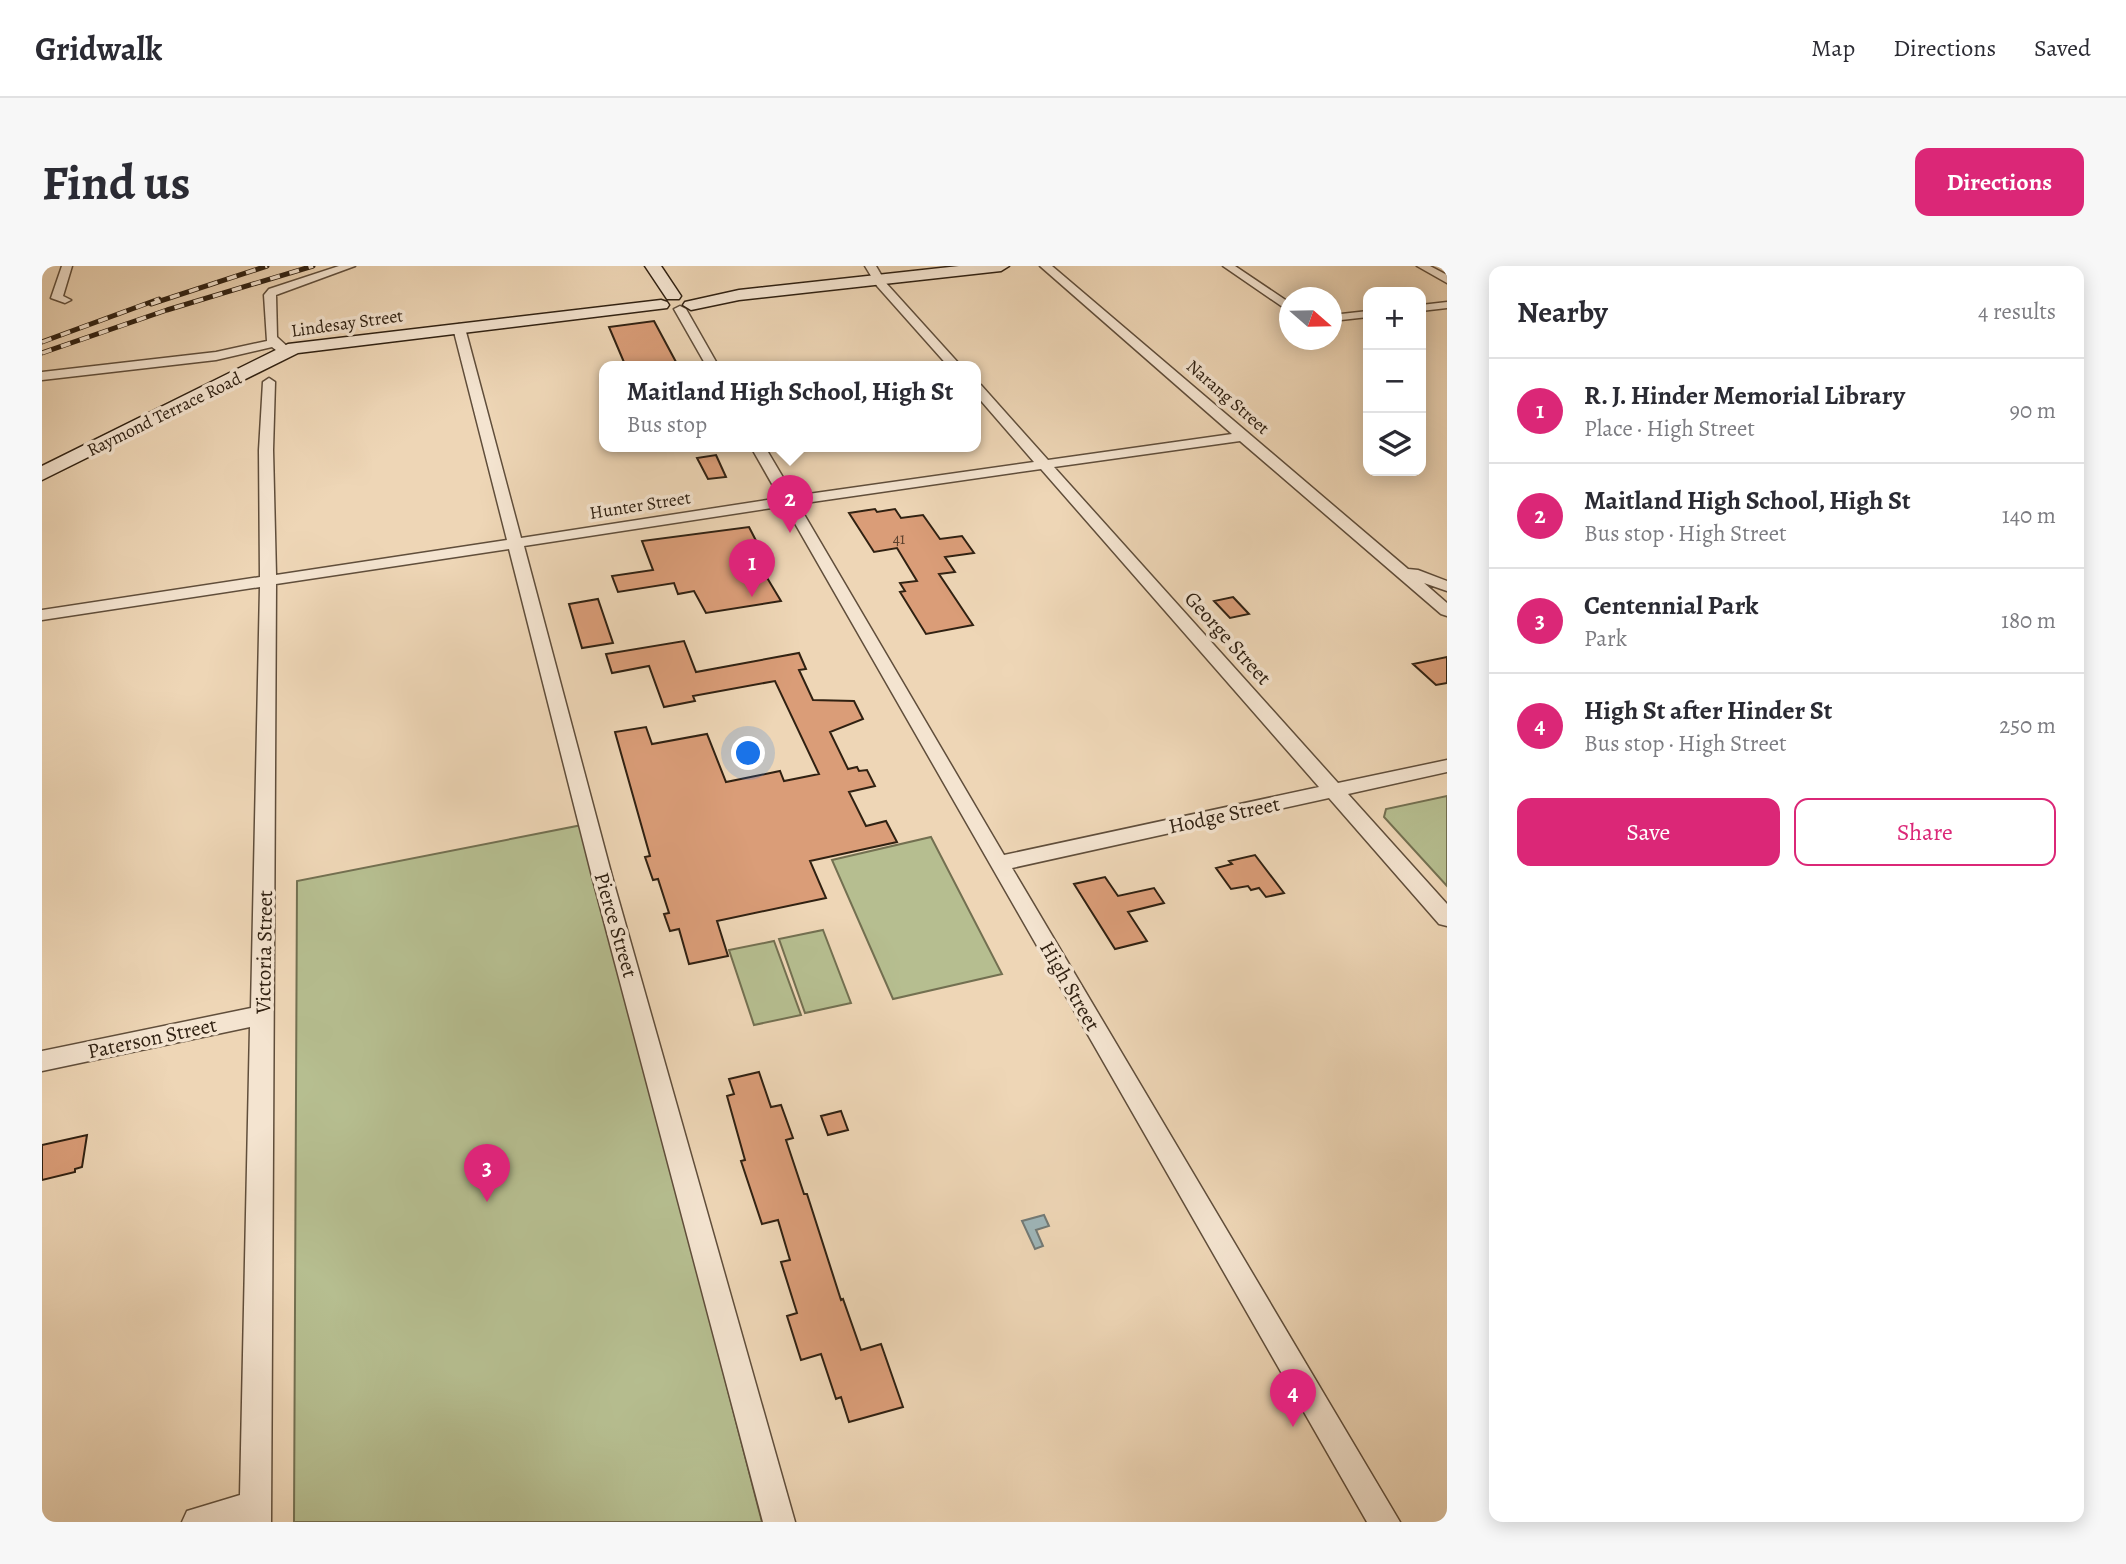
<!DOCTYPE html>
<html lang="en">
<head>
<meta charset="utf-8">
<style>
	:root { --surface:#fff; --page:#f7f7f7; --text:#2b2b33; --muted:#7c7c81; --line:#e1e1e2; --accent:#db2777 }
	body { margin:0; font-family:Alegreya,serif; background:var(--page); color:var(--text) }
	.controls { position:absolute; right:21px; top:21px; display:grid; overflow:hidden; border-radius:14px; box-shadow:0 4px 18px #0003 }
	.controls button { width:63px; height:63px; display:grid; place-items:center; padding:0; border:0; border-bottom:2px solid var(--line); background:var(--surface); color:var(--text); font:35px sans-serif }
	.compass { position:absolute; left:1237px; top:21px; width:63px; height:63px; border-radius:50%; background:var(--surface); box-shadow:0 4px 18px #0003; rotate:110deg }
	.you { position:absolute; left:707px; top:488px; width:24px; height:24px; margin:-18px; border:5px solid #fff; border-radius:50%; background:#1a73e8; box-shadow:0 0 0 10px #1a73e833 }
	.badge { display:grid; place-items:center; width:46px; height:46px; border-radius:50%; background:var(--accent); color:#fff; font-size:23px; font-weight:700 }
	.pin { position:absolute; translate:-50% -58px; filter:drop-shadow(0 2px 4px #0008) }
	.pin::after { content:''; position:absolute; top:37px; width:24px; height:21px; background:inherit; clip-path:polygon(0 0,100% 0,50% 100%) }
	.popup { position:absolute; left:557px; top:95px; width:382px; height:91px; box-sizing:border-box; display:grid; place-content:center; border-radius:14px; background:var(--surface); filter:drop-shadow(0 2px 5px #0005); font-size:23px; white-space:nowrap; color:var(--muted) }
	.popup b { font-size:26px; color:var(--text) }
	.popup::after { content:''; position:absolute; left:50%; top:100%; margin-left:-14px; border:14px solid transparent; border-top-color:var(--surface) }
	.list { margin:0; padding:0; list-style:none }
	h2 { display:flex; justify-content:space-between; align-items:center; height:91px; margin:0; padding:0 28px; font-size:30px }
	h2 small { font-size:23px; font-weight:400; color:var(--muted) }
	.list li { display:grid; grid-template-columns:46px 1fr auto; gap:21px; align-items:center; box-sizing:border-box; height:105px; padding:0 28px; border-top:2px solid var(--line) }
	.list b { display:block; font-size:26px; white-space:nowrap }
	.list p { margin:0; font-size:23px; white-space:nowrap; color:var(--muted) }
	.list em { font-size:23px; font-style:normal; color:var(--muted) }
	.actions { display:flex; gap:14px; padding:21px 28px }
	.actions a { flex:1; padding:16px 0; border:2px solid var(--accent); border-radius:14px; text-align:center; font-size:24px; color:var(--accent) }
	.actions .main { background:var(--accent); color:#fff }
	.icon { flex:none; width:38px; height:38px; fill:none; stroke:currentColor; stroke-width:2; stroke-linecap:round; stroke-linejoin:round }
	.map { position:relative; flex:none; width:1405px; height:1256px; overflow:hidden; border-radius:14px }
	header { display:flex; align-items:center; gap:42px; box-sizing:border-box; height:98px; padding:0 35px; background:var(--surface); border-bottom:2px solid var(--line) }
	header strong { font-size:33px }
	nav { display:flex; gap:38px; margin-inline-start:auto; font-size:24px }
	.intro { display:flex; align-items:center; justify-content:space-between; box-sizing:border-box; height:168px; padding:0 42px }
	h1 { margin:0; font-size:49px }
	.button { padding:18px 32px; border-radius:14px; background:var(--accent); color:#fff; font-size:24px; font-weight:700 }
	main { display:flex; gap:42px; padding:0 42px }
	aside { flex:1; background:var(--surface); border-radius:14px; box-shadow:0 4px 18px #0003 }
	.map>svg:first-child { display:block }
	.green { fill:#b6be90; stroke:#737051; stroke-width:2 }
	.water { fill:#9eb6b9; stroke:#727a76; stroke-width:2 }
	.building { fill:#da9d78; stroke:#302112; stroke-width:2 }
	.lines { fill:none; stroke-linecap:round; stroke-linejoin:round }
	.street-casing { stroke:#604e3b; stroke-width:3 }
	.secondary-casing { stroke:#302112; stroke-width:3 }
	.street { fill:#f4e4d0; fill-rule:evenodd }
	.secondary { fill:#f4e4d0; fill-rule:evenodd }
	.rail-casing { stroke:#302112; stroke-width:5 }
	.rail { stroke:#f4e4d0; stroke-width:3.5; stroke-dasharray:10; stroke-linecap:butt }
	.labels { text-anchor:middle; stroke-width:7; stroke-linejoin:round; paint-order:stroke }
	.far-number-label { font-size:16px; fill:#5a402c }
	.far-street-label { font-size:18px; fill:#302112; stroke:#f4e4d0 }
	.street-label { font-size:21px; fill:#302112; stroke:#f4e4d0 }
</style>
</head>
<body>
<header>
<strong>Gridwalk</strong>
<nav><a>Map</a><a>Directions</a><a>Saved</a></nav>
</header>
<div class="intro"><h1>Find us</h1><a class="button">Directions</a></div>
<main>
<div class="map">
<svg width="1405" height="1256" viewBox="0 0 1405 1256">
	<rect width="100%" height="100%" fill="#eed6b6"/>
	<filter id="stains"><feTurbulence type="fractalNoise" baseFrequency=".00286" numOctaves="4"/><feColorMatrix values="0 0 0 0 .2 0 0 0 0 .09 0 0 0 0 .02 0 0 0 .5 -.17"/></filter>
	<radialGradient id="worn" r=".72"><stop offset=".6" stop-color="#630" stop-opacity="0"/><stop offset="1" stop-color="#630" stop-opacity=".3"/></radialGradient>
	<path class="green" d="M1405,530V620L1342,551L1344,543Z
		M540,559L720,1256H252L255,615Z
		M889,571L960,708L851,733L790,594Z
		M781,664L809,737L763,747L737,673Z
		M732,675L759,749L712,759L687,684Z"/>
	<path class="water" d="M1002,949L1007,960L994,964L1001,980L993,983L980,955Z"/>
	<path class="building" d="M612,55L634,96L607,99L608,101H584L567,61Z
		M674,189L684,211L666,213L655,192Z
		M833,243L835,246L853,243L859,252L881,249L898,273L920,270L932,287L903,291L913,306L897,308L931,359L884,368L858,326L863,325L858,317L875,315L855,282L832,286L807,247Z
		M707,261L726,298L718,300L739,335L664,347L652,325L636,328L632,317L576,326L570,310L611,304L600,275Z
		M1191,331L1207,348L1188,352L1172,335Z
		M556,333L571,377L540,382L527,338Z
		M642,375L654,406L757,387L764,403L757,404L771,434L812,435L821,453L788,466L806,503L815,501L817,505L825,504L833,520L807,526L824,560L844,555L855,576L768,595L784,632L675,655L686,690L647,698L637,663L628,665L622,648L627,647L616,613L611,614L603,591L608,590L573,466L604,461L610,478L665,468L684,516L738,505L742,515L777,508L733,415L651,430L653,435L622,441L607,400L570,407L564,388Z
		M1405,391V417L1394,419L1371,398Z
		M1213,589L1242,627L1224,631L1217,622L1209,624L1206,620L1189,623L1174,602L1190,598L1187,595Z
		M1063,611L1076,630L1112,622L1122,637L1086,646L1105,675L1073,683L1032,618Z
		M717,806L729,841L739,839L751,872L744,874L762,928H765L799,1034L801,1033L819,1084L839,1078L861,1141L807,1156L799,1131L794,1133L779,1088L759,1094L745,1050L755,1047L739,996L748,994L736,954L720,958L699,895L703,894L685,830L692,828L687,813Z
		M799,845L806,864L786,869L779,850Z
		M45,869L40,901L33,903V906L0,914V879Z"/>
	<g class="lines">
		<defs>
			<path id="street" d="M20,0H30L21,30L29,34L23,37L9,32Z
				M297,0H313L234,29L235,71L247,82V88H239L230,81L174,94L0,114V106L174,86L225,75L222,29L227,23Z
				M823,0H834L844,17L920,101H907L835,20Z
				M998,0H1010L1366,303L1376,304L1405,315V325L1382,317L1405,337V350L1399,348L1198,175L1012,201L1296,517L1405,494V506L1306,528L1405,638V660L1397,658L1287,532L970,602L1358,1256H1325L743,240L482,280L571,614L753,1256H721L551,614L467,283L234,318L229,1256H140L145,1245L198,1229L208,761L0,805V785L209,742L218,321L0,354V344L218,311L217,184L221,116L227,112L233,116L231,184L234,309L465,274L411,62L417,58L423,62L479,272L738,232L709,181H723L752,230L992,196L934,129V118L939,119L1006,194L1190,168ZM999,203L1277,521L962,589L756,238Z
				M1181,0H1193L1248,37V46Z
				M1375,0H1388L1405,9V17Z
				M1405,36V42L1379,45V39Z
				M638,40L644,43L677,101H665L632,43Z
				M1326,45V51L1290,55V49Z"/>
			<path id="secondary" d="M603,0H619L639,30L637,33H625Z
				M917,0H967L959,5L697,34L649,44L641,39L643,36L697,24Z
				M619,34L625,36L627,39L625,42L256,87L0,214V200L246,78Z"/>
		</defs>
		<use href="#street" class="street-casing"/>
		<use href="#secondary" class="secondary-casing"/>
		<use href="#street" class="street"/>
		<use href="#secondary" class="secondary"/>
		<defs>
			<path id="rail" d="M109,38L225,0
				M0,76L117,33
				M0,87L125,44L271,0"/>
		</defs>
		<use href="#rail" class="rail-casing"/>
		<use href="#rail" class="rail"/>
	</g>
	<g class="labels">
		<g class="far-number-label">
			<text x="857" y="278">41</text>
		</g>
		<g class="far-street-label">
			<text transform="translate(305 57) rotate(-8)" y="6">Lindesay Street</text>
			<text transform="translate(1186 131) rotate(41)" y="6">Narang Street</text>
			<text transform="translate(122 148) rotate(-26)" y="6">Raymond Terrace Road</text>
			<text transform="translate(598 239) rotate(-9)" y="6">Hunter Street</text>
		</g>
		<g class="street-label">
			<text transform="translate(1186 372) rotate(48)" y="7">George Street</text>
			<text transform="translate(1182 549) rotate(-12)" y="7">Hodge Street</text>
			<text transform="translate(574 659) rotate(74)" y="7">Pierce Street</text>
			<text transform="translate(222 686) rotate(-89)" y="7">Victoria Street</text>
			<text transform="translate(1028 720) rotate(60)" y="7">High Street</text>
			<text transform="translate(110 772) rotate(-12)" y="7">Paterson Street</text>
		</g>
	</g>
	<rect width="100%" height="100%" filter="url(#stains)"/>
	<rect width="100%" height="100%" fill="url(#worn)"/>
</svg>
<div class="controls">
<button>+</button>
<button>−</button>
<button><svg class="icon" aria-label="layers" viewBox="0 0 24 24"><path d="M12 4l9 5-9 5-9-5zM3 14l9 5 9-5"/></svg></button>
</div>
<svg class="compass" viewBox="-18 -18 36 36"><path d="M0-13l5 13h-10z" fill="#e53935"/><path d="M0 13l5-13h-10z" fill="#7c7c81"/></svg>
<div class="you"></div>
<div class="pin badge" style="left:710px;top:331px">1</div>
<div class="pin badge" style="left:748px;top:267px">2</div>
<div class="popup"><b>Maitland High School, High St</b>Bus stop</div>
<div class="pin badge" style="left:445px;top:936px">3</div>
<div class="pin badge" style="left:1251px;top:1161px">4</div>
</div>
<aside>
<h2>Nearby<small>4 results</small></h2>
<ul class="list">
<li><span class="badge">1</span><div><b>R. J. Hinder Memorial Library</b><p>Place · High Street</p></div><em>90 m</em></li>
<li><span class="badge">2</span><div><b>Maitland High School, High St</b><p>Bus stop · High Street</p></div><em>140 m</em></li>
<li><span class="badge">3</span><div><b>Centennial Park</b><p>Park</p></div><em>180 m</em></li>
<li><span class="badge">4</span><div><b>High St after Hinder St</b><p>Bus stop · High Street</p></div><em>250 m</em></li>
</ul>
<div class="actions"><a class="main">Save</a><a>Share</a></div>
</aside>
</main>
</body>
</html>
